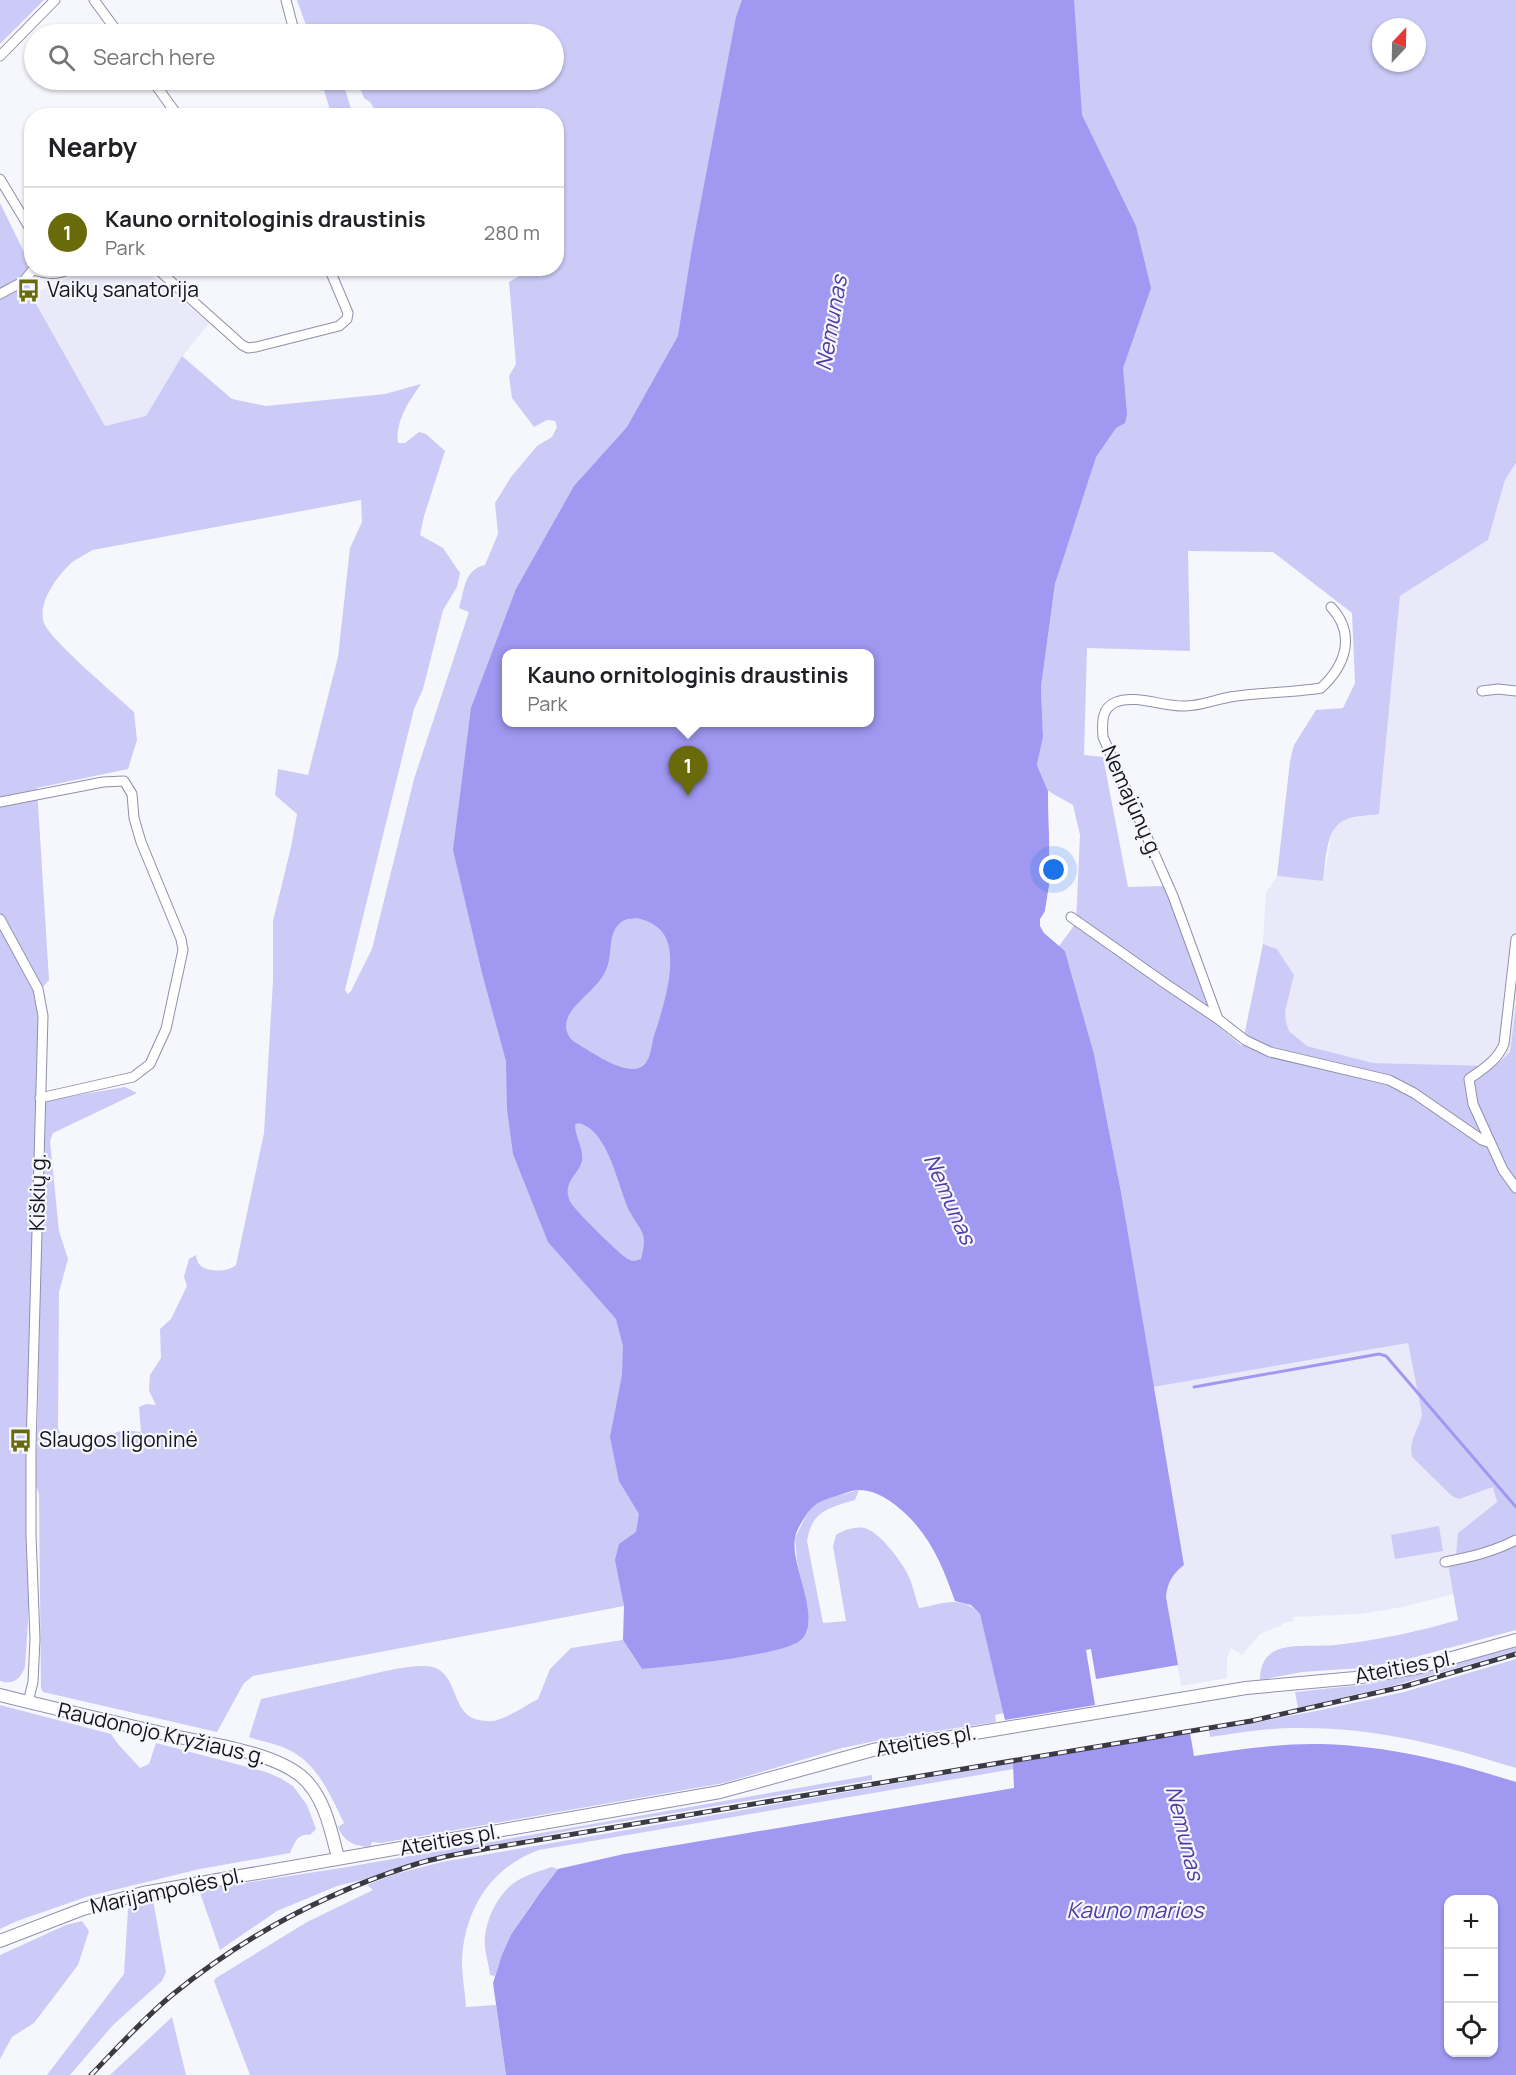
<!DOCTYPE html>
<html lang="en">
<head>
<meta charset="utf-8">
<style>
	:root { --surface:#fff; --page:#f2f2f2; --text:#202124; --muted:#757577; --line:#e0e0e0; --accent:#696b0b }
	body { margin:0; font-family:Manrope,sans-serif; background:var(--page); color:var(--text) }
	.controls { position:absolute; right:18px; bottom:18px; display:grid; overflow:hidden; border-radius:12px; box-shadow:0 2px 4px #0004 }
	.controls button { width:54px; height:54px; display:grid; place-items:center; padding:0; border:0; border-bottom:2px solid var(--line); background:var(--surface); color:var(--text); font:30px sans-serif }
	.compass { position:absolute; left:1372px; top:18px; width:54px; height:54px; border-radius:50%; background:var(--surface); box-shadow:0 2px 4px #0004; rotate:22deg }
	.you { position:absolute; left:1054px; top:870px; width:21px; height:21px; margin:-15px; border:4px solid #fff; border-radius:50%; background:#1a73e8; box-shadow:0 0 0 9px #1a73e833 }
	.badge { display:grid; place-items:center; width:39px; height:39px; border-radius:50%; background:var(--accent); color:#fff; font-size:20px; font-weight:700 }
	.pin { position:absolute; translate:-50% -50px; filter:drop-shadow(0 2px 3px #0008) }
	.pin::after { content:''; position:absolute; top:32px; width:21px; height:18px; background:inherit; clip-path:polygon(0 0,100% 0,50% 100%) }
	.popup { position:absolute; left:502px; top:649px; width:372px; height:78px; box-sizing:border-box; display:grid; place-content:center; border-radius:12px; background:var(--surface); filter:drop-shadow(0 2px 4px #0005); font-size:20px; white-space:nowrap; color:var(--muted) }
	.popup b { font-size:22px; color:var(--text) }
	.popup::after { content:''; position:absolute; left:50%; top:100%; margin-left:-12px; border:12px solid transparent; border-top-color:var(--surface) }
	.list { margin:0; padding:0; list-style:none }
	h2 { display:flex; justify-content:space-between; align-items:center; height:78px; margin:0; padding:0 24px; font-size:26px }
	h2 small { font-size:20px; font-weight:400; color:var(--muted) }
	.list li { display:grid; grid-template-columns:39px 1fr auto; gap:18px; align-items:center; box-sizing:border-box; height:90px; padding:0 24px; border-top:2px solid var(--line) }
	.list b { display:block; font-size:22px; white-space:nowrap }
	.list p { margin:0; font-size:20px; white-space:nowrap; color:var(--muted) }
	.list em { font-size:20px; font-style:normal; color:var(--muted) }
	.icon { flex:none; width:33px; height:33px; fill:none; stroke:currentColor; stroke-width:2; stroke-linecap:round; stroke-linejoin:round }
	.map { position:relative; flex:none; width:1516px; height:2075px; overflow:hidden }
	.search { position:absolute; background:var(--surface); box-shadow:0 2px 4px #0004; left:24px; top:24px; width:540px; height:66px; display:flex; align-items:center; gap:15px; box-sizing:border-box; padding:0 21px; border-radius:33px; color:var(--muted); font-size:22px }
	.panel { position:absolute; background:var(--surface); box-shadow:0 2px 4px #0004; left:24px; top:108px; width:540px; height:168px; border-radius:24px }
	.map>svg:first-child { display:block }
	.built { fill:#e9e9f9 }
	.green { fill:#cccbf7; fill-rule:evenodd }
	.water { fill:#a098f1; fill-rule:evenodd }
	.pier { fill:#f6f6fd }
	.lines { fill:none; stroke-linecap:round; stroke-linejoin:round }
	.stream { stroke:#a098f1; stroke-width:3 }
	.minor-casing { stroke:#908fac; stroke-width:11 }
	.major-casing { stroke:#908fac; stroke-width:14 }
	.minor { stroke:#fff; stroke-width:9 }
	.major { stroke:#fff; stroke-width:12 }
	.rail-casing { stroke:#3b3a44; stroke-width:5 }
	.rail { stroke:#f6f6fd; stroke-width:3; stroke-dasharray:9; stroke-linecap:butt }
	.labels { text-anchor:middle; stroke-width:4.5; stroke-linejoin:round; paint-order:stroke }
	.poi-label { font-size:21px; fill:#14131e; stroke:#f6f6fd; text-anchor:start }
	.street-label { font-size:21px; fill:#14131e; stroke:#f6f6fd }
	.water-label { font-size:22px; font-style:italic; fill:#503ca2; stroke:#f6f6fd }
</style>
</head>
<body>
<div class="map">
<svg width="1516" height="2075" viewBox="0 0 1516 2075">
	<rect width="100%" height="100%" fill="#f6f6fd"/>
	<path class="built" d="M88,269H143L209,323L182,357L146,416L105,426L31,295Z
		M1516,463V1004L1510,1052L1495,1066L1373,1063L1307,1046L1289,1031L1286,1022L1285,1012L1294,975L1277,949L1263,944L1266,893L1277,876L1323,881L1331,837L1336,825L1347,819L1379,814L1400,596L1488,540L1505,480Z
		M1408,1343L1422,1414L1421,1422L1411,1445L1486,1490L1493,1486L1497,1502L1458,1533L1456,1554L1448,1564L1454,1594L1403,1607L1360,1614L1293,1617V1621L1282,1623V1625L1260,1634L1242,1655L1231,1648L1227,1659V1678L1181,1686L1166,1597L1167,1588L1171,1579L1176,1571L1184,1565L1153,1387Z"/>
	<path class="green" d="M0,0H44L0,44Z
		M297,0H1516V463L1505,480L1488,540L1400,596L1379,814C1369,816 1355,815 1345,820C1325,828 1326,862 1323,881L1277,876L1290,761L1294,745L1316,710L1343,708L1355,683L1352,613L1273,552L1188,551L1190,651L1087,648L1084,755L1103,757L1128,887L1164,886L1216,1024L1242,1046L1263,944L1277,949L1294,975L1285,1012L1286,1022L1289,1031L1307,1046L1373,1063L1495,1066L1510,1052L1516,1004V1535C1497,1546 1478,1551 1456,1554L1458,1533L1497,1502L1493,1487L1459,1499L1452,1496L1413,1458C1406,1444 1420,1428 1422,1414L1408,1343L1153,1387L1121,1192L1094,1054L1065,951L1059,946L1076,923L1080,835L1073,805L1048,791L1037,765L1043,737L1041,687L1055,584L1065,551L622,1595L624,1606L253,1676L244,1683L217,1732L43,1692L41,1688L39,1494L35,1483L38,1413L43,1101L125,1087L137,1093L53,1133L50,1141L59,1231L68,1259L59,1292L58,1429L71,1449L123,1430L141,1432L139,1407L146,1404L156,1405L149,1391L150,1375L161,1358L160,1329L171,1319L187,1286L184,1277L189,1259L196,1255C196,1256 198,1263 199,1264C206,1273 229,1272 236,1265L264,1133L273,981V921L291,847L297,814L275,795L278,769L308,775L338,657L350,548L362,522L361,500L93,550C85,555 75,559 69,565C56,578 37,604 44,623C51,641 116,695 134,712L137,740L128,769L37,788L49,980L42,988L35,991L39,1028L28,1431L29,1606L25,1667C20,1679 14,1685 0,1681V203L26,256L31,295L105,426L146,416L182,356L232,399L266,406L385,394L421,384C409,401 395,422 398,443H405L419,432L426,434L445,451L424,516L420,535L443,548L460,573L457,587L443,610L423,689L414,709L345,990L348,994L351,991L372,949L414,779L469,612L459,608C465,588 464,570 485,565L498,534L495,503L511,477L537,446L552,437L557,427L555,421L547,420L534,427L512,398L509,376L516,364L509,282L524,273L556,268V116H396L377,113L370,102L364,98L357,80H554V34H309ZM1381,27H1417V63H1381ZM506,654H870V722H506Z
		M321,80H342L352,112L330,110Z
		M859,1490L855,1500C828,1508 812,1511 807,1541L823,1623L846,1621L833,1546L836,1535C843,1530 858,1525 867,1529C880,1533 901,1561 907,1573C913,1584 915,1597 919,1608C942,1604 961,1594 980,1614L1004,1713L995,1715L996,1722L890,1738L842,1748L724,1783L381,1843L372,1842L370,1847C354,1846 344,1842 338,1827L344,1823C331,1797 320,1768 293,1752C280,1744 263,1742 249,1737L261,1699C293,1692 324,1685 356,1678C378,1673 401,1666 424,1666C461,1666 448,1714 479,1720C484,1721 492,1722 497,1720C511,1716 525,1706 538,1699L550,1669L571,1648L623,1640L642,1669L800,1641L807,1632L809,1621L797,1561L795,1538L809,1510L818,1501Z
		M1439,1526L1443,1551L1395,1559L1391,1535Z
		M1516,1546V1630L1404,1660L1361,1668L1302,1672L1260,1680C1260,1669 1263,1658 1273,1652C1286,1643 1319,1647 1336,1645C1377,1640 1418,1632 1458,1620L1448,1564L1492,1556Z
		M1516,1647V1651L1396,1685L1298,1708L1295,1692L1370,1684L1433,1669Z
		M1516,1659V1768C1443,1745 1374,1727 1296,1728C1267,1728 1238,1733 1210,1737L1209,1731L1316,1711L1404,1692Z
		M0,1705L111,1734L118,1744L140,1768L149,1764L156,1743L266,1772L280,1778L293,1786L307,1805L316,1829L310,1835C297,1833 295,1843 290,1853L200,1869L89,1896L17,1921L0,1929Z
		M1013,1763L1014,1769L539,1850C491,1867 464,1910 462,1961C462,1976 465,1992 466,2007L496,2005L506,2075H250L214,1981L216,1978L307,1922L373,1890L367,1885L395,1874L442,1862Z
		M872,1775V1780L578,1829L500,1844L418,1861L362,1880L337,1886L277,1911L220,1950L199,1890L347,1867Z
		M552,1867L558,1869C532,1902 508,1935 495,1976L490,1975C489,1966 486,1957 485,1947C483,1924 497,1893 517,1881C528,1874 540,1871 552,1867Z
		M145,1899L153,1900L166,1972L162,1981L113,2025L70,2075H47L124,1974L128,1910L130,1903Z
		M82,1921L89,1931L78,1965L34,2023L12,2037L0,2059V1955L66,1925Z
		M172,2017L186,2075H110Z"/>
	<path class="water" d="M742,0H1074L1082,115L1136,226L1151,288L1123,368L1127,414L1125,423L1116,428L1096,457L1055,584L1041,687L1043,737L1037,765L1048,791L1050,880L1045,911L1040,919V926L1044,933L1065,951L1094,1054L1121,1192L1184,1565C1173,1573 1167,1583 1166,1597L1178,1665L1096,1679L1091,1649L1086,1650L1095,1705L1005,1720L980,1614L971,1605L955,1601C944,1570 933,1542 910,1518C897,1505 879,1490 859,1490C851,1490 841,1495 833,1497C819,1501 812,1505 805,1517C801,1523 796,1531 795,1538C790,1565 822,1618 802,1639C786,1656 671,1666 642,1669L623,1640L624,1606L615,1560L619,1544L636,1532L639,1514L619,1481L610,1437L622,1375L623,1346L616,1319L548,1242L513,1154L507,1109L506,1061L482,973L453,850L471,708L516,589L574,486L627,427L678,336L692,248L736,17ZM506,654H870V722H506ZM637,918C650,921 660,926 666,938C678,964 662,1011 654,1036C651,1046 651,1064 639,1068C622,1074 590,1051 576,1043C568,1038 564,1029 567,1020C571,1004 598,989 606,970C613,956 607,934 620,923C625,918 631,919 637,918ZM578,1123C609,1129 618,1188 630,1212C633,1219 639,1225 642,1232C646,1240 643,1251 641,1259C636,1261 632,1262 628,1259C620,1255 575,1210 571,1203C569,1201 569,1198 568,1195C565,1181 579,1173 582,1161C584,1149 575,1137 575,1125Z
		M1190,1733L1194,1756C1236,1750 1280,1743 1322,1744C1390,1746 1452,1762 1516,1782V2075H506L493,1983L502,1955L511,1935L539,1894L558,1869L624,1854L1014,1788L1013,1763ZM1448,1900H1494V2052H1448Z"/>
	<path class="pier" d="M1048,791L1051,792L1053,880L1048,912L1045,911L1050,880Z"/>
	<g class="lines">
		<path class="stream" d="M1194,1387L1379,1354L1386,1356L1516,1507"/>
		<defs>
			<path id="minor" d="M94,0L119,34
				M286,0L293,27
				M0,56L55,0
				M152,80L178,116
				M0,179L32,232
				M156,268L242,345L248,348L256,347L339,326L347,319L348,313L329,268
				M34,270C49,275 58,275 73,268
				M0,294L24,281L34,268
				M1482,691L1498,689L1516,691
				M0,802L103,782L124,781L132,794L134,818L141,842L181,939L183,950L166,1029L150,1064L133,1077L40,1098
				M1071,917L1166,984L1218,1019L1245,1040L1270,1052L1389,1080L1414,1093L1482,1140L1491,1143
				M0,919L38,989L43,1016L31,1448V1535L35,1639L33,1682L28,1702
				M1516,939L1504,1044C1497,1061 1483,1069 1469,1079L1473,1104L1503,1170L1516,1188
				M1218,1019L1173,896L1103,737C1102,723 1101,708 1116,702C1135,694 1164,707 1185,706C1200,706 1214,700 1230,697C1260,692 1291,693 1321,688C1346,665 1356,634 1331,607
				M1445,1562C1470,1557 1493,1552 1516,1540"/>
			<path id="major" d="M0,1695C56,1709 113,1722 170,1735C208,1744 270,1751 301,1776C324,1795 331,1830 338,1858
				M0,1941L83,1909L143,1893L720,1792L873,1750L1246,1688L1355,1678L1416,1668L1516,1640"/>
		</defs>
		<use href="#minor" class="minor-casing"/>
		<use href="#major" class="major-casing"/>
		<use href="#minor" class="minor"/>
		<use href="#major" class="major"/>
		<defs>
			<path id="rail" d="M91,2075C117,2048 143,2019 172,1995C243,1937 323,1894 410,1866C436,1857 464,1853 490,1848L1251,1721L1406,1686L1516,1654"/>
		</defs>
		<use href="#rail" class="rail-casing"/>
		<use href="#rail" class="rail"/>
	</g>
	<defs>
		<symbol id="bus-bare" viewBox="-9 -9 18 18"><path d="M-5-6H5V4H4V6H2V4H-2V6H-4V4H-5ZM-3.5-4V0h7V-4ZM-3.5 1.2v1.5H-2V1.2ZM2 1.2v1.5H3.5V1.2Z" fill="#696b0b" stroke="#f6f6fd" stroke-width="2.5" paint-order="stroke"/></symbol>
	</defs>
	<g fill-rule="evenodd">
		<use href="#bus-bare" x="12" y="274" width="33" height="33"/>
		<use href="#bus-bare" x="4" y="1424" width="33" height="33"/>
	</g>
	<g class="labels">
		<g class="poi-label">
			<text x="47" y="297">Vaikų sanatorija</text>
			<text x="39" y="1447">Slaugos ligoninė</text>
		</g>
		<g class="street-label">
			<text transform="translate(1132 802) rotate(66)" y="7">Nemajūnų g.</text>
			<text transform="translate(38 1192) rotate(-89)" y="7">Kiškių g.</text>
			<text transform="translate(1405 1667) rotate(-11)" y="7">Ateities pl.</text>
			<text transform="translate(162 1734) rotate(13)" y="7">Raudonojo Kryžiaus g.</text>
			<text transform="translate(926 1741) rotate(-10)" y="7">Ateities pl.</text>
			<text transform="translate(450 1840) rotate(-10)" y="7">Ateities pl.</text>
			<text transform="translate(167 1891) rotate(-12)" y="7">Marijampolės pl.</text>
		</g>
		<g class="water-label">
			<text transform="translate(831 323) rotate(-80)" y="8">Nemunas</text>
			<text transform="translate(950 1199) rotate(66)" y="8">Nemunas</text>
			<text transform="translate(1185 1833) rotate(76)" y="8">Nemunas</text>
			<text x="1135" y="1918">Kauno marios</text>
		</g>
	</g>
</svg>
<div class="controls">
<button>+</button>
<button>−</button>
<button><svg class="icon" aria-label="locate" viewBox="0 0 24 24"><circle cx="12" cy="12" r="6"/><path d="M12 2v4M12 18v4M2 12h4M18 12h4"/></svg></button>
</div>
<svg class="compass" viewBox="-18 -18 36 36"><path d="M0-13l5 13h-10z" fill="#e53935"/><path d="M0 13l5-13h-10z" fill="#757577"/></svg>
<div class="you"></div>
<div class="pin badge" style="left:688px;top:796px">1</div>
<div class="popup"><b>Kauno ornitologinis draustinis</b>Park</div>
<div class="search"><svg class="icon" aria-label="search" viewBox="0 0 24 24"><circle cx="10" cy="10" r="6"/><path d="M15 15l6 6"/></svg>Search here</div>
<section class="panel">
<h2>Nearby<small></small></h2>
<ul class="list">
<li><span class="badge">1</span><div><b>Kauno ornitologinis draustinis</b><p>Park</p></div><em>280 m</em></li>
</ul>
</section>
</div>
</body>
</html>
